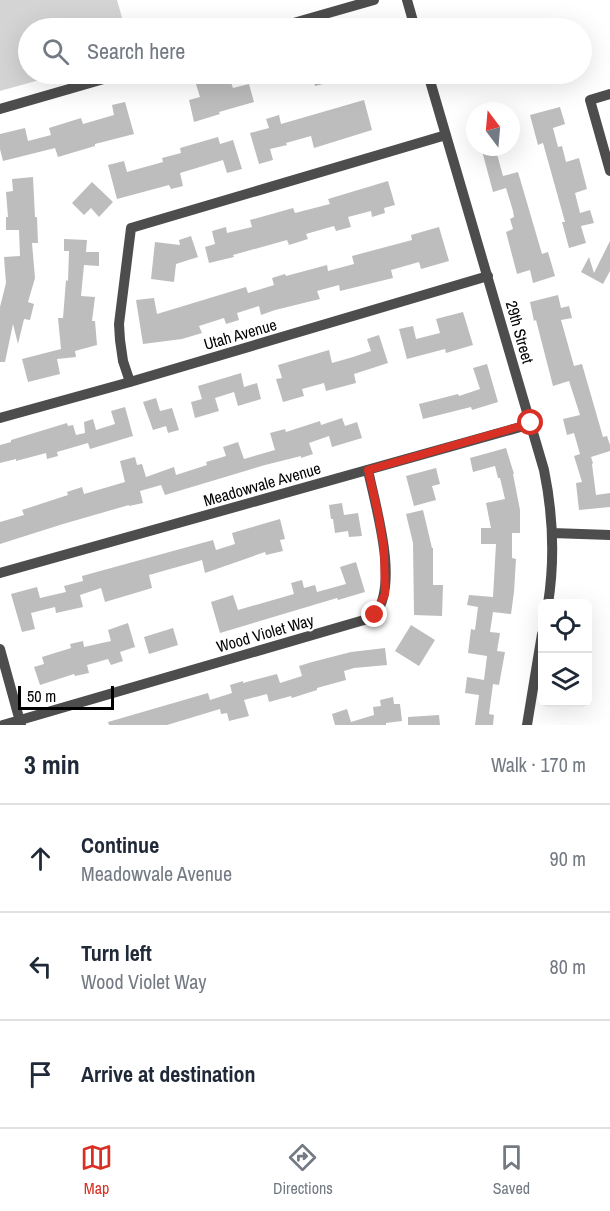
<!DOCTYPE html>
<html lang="en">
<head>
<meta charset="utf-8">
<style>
	:root { --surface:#fff; --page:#f6f6f7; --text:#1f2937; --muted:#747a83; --line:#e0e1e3; --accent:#d93025 }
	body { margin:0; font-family:"Archivo Narrow",sans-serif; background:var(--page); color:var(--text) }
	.controls { position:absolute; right:18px; bottom:18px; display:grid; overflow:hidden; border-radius:9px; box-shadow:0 6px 24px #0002 }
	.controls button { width:54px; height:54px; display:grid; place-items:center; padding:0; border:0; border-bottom:2px solid var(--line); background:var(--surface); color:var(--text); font:30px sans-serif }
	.compass { position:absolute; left:466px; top:102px; width:54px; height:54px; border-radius:50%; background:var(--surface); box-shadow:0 6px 24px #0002; rotate:344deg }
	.scale { position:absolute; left:18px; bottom:15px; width:96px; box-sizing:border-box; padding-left:6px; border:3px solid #000; border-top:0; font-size:16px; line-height:21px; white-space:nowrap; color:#000; -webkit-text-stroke:4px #fff; paint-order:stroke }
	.stop { position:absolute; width:18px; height:18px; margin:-14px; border:4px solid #d93025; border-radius:50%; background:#fff }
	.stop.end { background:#d93025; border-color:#fff; box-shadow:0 2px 6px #0008 }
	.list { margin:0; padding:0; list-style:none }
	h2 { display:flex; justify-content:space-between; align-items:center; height:78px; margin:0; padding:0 24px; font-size:26px }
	h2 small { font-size:20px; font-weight:400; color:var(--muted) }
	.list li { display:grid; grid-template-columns:39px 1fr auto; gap:18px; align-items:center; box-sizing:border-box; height:108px; padding:0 24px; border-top:2px solid var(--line) }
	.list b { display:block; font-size:22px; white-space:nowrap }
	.list p { margin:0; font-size:20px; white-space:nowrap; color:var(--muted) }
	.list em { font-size:20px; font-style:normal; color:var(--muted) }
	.icon { flex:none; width:33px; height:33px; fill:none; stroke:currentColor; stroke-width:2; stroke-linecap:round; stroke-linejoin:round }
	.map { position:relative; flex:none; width:610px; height:725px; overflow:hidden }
	.search { position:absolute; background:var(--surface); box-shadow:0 6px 24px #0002; left:18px; right:18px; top:18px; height:66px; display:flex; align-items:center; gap:15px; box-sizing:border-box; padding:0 21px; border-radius:33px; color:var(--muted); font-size:22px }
	.sheet { height:402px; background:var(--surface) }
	nav { display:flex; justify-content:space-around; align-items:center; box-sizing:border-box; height:84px; border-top:2px solid var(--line); background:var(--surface); font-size:16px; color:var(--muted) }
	nav a { display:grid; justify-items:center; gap:3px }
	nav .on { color:var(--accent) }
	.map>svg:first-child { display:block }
	.green { fill:#d4d4d4 }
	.building { fill:#bdbdbd }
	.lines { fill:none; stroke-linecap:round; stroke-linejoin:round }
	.minor { stroke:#4d4d4d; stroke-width:10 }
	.route { stroke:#d93025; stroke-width:8 }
	.labels { text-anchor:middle; stroke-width:4.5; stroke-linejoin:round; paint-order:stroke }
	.street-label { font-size:16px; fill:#000; stroke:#fff }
</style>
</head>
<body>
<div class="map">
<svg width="610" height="725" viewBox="0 0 610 725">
	<rect width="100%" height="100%" fill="#fff"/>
	<path class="green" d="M0,0H117L125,28H28V74H61L0,91Z"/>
	<path class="building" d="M223,74H228L233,88L249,84L254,102L219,112L220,114L194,122L189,100L200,97L195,81Z
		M312,74H350L351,77L315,86Z
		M364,100L372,130L314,148L311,136L286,143L287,145L270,149L273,160L259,164L250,133L269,128L266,119L279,115L281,124Z
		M125,102L134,134L95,144V146L58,157L55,148L3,161L0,149V134L25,128L28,141L51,135L49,128L81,118L83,124L114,115L112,105Z
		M560,107L565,124L553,128L558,147L562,146L566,162L579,158L587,189L575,193L580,213L590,210L594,223L581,226L586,243L569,248L562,222H565L543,143L538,145L530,115Z
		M218,137L220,144L233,140L242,169L227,173L223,160L180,173L183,186L171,189L169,185L117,199L108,165L124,161L127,172L163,162L162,158L181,153L180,148Z
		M481,147H495L503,176L518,172L542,254L548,252L555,276L533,283L530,270L517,274L506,232L513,229L510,219L514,217L513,211L506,188L493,192Z
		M33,177L35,217H37L38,243H32L35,278L28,302L34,304L30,320L24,319L18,344L13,324L5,362H0V307L6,283L4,257L20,256L19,230H6V217H8L6,192L13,191L12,179Z
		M388,181L395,205L384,208L385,213L372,217L371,211L348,217L351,227L336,231L334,226L306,234L308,239L289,245L287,240L233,255L234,257L209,263L205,247L215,244L212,231L226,227L227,233L252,227L250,220L293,208L295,213L330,204L328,199Z
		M92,182L113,202L99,217L91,208L84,215L72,203Z
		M439,227L449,261L421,269L419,262L391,270L393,278L340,291L339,285L317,291L320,299L275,310L261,315L259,306L237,313L239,320L226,324L224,318L199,326L202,333L182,339L143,344L136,300L154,298L157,314L246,287L248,293L274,285L272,278L285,274L286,276L327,265L328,271L354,264L352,256L412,240L411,235Z
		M191,236L198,257L176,264L174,282L151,279L155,242L180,245L179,240Z
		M64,239L87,240L86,252H99V266L84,265L81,296L95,297L92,321H95L97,345L75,351L76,357L57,359L60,374L28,382L22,359L61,349L58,318H63L66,280L68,281L69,251H64Z
		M610,241V271L603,284L581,272L589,257L594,273Z
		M558,295L561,308L569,306L572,318L561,320L574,366L582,364L603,437L607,436L610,445V451L591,457L593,463L592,464L596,495L610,493V507L579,510L576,483L582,482L574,456L580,454L574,433L567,435L563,419L580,415L569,381L553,386L536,320L534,321L530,302Z
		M463,312L473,345L446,353L445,349L407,359L399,329L413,326L416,339L440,333L436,319Z
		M379,335L388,363L354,374L356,383L326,391L324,383L302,389L304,396L283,402L276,379L282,378L278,365L329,350L332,363L353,357L371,351L367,339Z
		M487,364L498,402L472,410L471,407L423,419L419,404L458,394L459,396L480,389L473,368Z
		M241,373L244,387L257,383L261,399L238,406L234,392L215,398L219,411L195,418L191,402L202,399L198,386Z
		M156,398L160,411L172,408L179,430L168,433L166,426L153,430L143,402Z
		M125,407L133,436L90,449L88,443L57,452L58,456L47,459L46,453L16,461V459L0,463V445L11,442V440L67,423L68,426L73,425L76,435L85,433L84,422L93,419L96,430L115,424L111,411Z
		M342,418L345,426L357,422L362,438L332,447L329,436L309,443L313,454L301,458V456L265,465L165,495L161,485L140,491L143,503L129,506V505L63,524L0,544V522L24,515L22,510L68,495L67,492L82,487L84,494L125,482L120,461L135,457L137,465L142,464L146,477L174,467L176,475L207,465L206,462L226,456L223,447L238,442L244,459L275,450L270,433L285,429L286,432L320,421L321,425Z
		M506,448L514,474H513L520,510V533H512V558L516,559L514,592L511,614L493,612L490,632L500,633L497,651L505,652L499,685L493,684L489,714L494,715L493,725H475L479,695L465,693L467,677L484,680L487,656L468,653L471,629L475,630L478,607L467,605L469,595L493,597L496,544H481V528H491L486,503L505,499L500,478H498L495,466L473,472L470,458Z
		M436,468L440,484L432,486L436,500L414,506L406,476Z
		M342,503L344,515L358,513L362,536L349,537L348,531L335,533L333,519H331L329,505Z
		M423,510L432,548H433V585H443L442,616L414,615L413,543L406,514Z
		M280,519L285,539L280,540L283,551L266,555L265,552L205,573L202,560L149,575L152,588L105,602L101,588L80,595L83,607L56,613L55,607L31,613L35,629L22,632L11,594L37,587L40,598L66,592L64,586L83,581L82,576L213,540L216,550L235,544L232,533Z
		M356,562L365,592L338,600L337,598L220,633L211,602L233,595L238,610L294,594L291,583L302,580L304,588L315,585L317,592L346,584L340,567Z
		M128,623L135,647L120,652L123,661L111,665L108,659L87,665L89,673L75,676L74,674L40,685L34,667L44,664L42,657L71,648L70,644L83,641L84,647L111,641L108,630Z
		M411,625L435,640L419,666L395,651Z
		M173,628L178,645L149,654L144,637Z
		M385,648L387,665L354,668L344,671L346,680L317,688V690L292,698L291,696L269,702L267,694L244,700L249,716L229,721L227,713L221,714L220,709L167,725H109L108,722L208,693L210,700L232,693L230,685L243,681V683L277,674L280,683L302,676L299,666L312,662L351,652Z
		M393,697L394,704H400L402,721L386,723V725H335L332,714L347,709L351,722L374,715L373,707L381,706L380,700Z
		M439,715L440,725H408V717Z"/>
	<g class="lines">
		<path class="minor" d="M407,0L415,28
			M276,28L374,0
			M428,74L544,470C553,514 555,559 548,604
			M610,94L590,100L610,171
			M0,109L121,74
			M130,382L123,361L120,340L119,324L131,228L446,135
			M0,418L130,382L488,276
			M552,533L610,535
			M0,573L531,424
			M0,649L21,725
			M3,725L364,620C368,618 374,616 376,613C399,582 375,505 368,470
			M527,725L542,634"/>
	</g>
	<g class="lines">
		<path class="route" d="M375,615L385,594L384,549L378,513L368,470L531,423"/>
	</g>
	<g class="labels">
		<g class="street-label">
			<text transform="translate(520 332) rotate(74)" y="6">29th Street</text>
			<text transform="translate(240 334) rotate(-16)" y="6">Utah Avenue</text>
			<text transform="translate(262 484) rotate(-16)" y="6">Meadowvale Avenue</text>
			<text transform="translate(265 633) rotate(-16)" y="6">Wood Violet Way</text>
		</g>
	</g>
</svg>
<div class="controls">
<button><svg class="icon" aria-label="locate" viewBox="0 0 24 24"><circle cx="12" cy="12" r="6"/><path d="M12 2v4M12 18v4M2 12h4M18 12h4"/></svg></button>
<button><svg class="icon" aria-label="layers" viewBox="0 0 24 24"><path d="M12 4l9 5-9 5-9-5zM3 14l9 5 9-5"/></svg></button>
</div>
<svg class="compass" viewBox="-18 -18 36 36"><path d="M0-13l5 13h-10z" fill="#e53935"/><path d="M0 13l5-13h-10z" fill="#747a83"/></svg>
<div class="scale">50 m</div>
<div class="stop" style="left:531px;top:423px"></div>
<div class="stop end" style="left:375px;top:615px"></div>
<div class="search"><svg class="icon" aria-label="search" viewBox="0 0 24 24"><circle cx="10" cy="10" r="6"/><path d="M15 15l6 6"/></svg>Search here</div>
</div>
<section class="sheet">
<h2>3 min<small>Walk · 170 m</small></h2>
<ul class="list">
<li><svg class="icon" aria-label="ahead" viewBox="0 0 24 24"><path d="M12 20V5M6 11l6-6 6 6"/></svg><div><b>Continue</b><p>Meadowvale Avenue</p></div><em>90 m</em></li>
<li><svg class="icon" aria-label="left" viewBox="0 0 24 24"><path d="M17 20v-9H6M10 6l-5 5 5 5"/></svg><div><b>Turn left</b><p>Wood Violet Way</p></div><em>80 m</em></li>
<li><svg class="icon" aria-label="arrive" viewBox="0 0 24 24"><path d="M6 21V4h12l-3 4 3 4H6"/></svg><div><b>Arrive at destination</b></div></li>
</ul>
</section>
<nav>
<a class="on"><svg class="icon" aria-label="map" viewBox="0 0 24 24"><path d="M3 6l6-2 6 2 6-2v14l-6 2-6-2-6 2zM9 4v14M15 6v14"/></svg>Map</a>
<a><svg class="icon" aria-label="directions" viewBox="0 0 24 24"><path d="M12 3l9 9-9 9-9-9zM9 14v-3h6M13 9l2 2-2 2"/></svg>Directions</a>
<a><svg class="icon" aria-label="saved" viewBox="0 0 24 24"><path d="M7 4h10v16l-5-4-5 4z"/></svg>Saved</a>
</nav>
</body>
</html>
